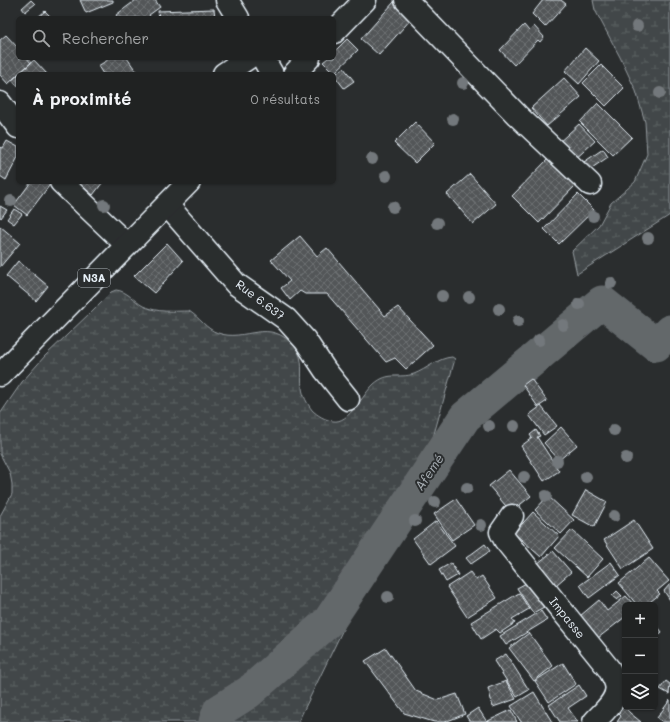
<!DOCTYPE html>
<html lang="fr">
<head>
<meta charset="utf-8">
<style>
	:root { --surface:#202222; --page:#2d2f2f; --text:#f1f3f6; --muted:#a2a4a5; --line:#3d3f40 }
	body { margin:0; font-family:Mali,sans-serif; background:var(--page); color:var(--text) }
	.controls { position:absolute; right:12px; bottom:12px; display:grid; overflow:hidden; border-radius:6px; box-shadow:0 1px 3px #0004 }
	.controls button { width:36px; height:36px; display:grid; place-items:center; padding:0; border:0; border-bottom:1px solid var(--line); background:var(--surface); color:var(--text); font:20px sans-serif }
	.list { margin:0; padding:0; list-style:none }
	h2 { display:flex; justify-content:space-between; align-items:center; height:52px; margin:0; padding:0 16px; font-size:17px }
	h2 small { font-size:13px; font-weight:400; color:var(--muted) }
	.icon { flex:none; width:22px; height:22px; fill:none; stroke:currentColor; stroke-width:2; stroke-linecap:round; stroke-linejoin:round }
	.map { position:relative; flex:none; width:670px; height:722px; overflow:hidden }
	.search { position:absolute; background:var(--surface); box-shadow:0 1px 3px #0004; left:16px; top:16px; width:320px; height:44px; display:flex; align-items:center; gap:10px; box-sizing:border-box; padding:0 14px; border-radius:6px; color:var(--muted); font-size:15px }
	.panel { position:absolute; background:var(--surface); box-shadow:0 1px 3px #0004; left:16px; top:72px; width:320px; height:112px; border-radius:6px }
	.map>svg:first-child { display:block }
	.wetland { fill:url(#wetland-marsh); stroke:#959ca0 }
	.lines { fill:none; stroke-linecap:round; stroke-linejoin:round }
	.river { stroke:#63686b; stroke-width:33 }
	.building { fill:url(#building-cross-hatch); stroke:#e8f1f8 }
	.minor-casing { stroke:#e8f1f8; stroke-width:25 }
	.highway-casing { stroke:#e8f1f8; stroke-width:25 }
	.minor { stroke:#2a2d2e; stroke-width:22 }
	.highway { stroke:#2a2d2e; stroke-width:22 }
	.tree { fill:#73787b }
	.labels { text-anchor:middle; stroke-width:4; stroke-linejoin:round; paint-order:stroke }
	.shield { fill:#2a2d2e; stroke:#afb6bb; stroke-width:1 }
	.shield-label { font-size:11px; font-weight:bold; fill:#e8f1f8 }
	.street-label { font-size:12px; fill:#e8f1f8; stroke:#2a2d2e }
	.water-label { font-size:13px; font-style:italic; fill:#acb3b9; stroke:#2a2d2e }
</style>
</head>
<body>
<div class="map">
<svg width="670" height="722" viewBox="0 0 670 722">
	<defs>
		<pattern id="wetland-marsh" width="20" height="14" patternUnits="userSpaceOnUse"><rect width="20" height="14" fill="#424648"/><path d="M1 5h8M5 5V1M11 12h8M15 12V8" fill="none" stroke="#5d6163"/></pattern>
		<pattern id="building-cross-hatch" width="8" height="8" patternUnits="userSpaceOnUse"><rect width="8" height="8" fill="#535759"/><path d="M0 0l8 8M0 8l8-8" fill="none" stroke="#6c7072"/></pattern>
	</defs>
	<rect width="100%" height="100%" fill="#2a2d2e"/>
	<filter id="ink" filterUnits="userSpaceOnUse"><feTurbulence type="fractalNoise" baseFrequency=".025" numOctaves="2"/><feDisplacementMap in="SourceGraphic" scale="8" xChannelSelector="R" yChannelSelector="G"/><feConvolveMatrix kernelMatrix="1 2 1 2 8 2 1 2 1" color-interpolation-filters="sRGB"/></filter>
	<g filter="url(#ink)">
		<path class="wetland" d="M593,0H670V215L577,274L572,251L599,225L611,203L635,182L647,154L645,122L636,91L620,57L595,10Z
			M116,290C127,291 134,301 143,306C157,313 174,311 189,311C200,318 206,329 218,333C245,343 269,316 295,347C305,359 300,374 302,388C303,396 307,403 312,410C317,415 325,420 333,421C349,424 363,394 374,384C389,371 398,379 414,374C427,369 438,358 452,357L455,359L429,452L298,722H0V516L12,494V484L10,473L0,454V414L22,382L45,356L90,313L111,292Z"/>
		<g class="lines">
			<path class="river" d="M215,722L219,711L249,692L329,621L465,417L602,302L656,345L670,331"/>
		</g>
		<path class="building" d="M31,0L35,4L25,12L22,8Z
			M80,0H113V2L86,13Z
			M136,0H155L160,7L149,15L151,18H118L116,15Z
			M543,0H561L566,4L545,27L532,14Z
			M394,2L412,18L379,55L361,39Z
			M214,9L215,18H159L158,11Z
			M45,11L52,18H37Z
			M524,25L529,31L534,26L544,37L540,42L538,40L514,65L500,50Z
			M6,35L18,48V58H27L31,63L8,84L0,75V40Z
			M347,39L358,50L334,73L323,62L328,58H334V52Z
			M585,48L599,61L579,84L565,71Z
			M111,58H127L136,71L131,74H103L98,66Z
			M34,60L47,74H18Z
			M601,65L624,88L606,106L583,83Z
			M344,68L354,81L344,88L334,75Z
			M18,74V87L12,80Z
			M564,78L581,97L547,126L531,108Z
			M598,103L632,137L613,155L580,122Z
			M415,122L435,143L415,163L394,143Z
			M579,124L595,141L573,161L557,144Z
			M7,141L18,147V157L6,180L0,176V147L3,148Z
			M603,149L608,157L586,172L581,164Z
			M549,158L576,185L539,223L512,196Z
			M470,174L496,204L473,224L447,194Z
			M31,182H52L27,215L14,205Z
			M77,182H103L93,195Z
			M578,194L594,210L559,244L544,229Z
			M0,206L7,210L1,218L0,217Z
			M14,209L22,214L14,224L7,219Z
			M0,226L20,243L0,267Z
			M300,236L317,256L327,248L385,316L398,307L433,345L406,369L395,358L386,362L327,294H305L300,291L290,300L281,288L290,281L271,260Z
			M167,243L183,261L154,293L134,276Z
			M18,261L48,286L36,301L6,276Z
			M531,379L547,401L538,407L523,385Z
			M541,406L557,426L544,435L529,415Z
			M561,427L577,445L559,460L544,443Z
			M536,430L540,436L537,437L559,471L544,481L521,446L532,438L530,435Z
			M509,470L531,496L511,512L489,486Z
			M586,490L607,502L594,527L572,515Z
			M548,496L574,520L561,534L535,510Z
			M456,499L474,525L452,540L434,514Z
			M533,512L559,536L541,557L514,533Z
			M634,520L653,549L623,569L604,540Z
			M436,521L455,546L431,564L413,539Z
			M572,530L603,559L587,577L555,548Z
			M485,544L490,551L471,564L466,558Z
			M553,551L571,572L556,585L537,564Z
			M649,558L669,581L657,591L660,594L646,605H637L619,583Z
			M611,562L620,575L589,598L580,585Z
			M451,563L458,575L446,582L439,570Z
			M470,572L476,580L482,576L497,598L467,617L447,587Z
			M528,582L544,607L533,613L517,588Z
			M670,584V600L664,591Z
			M617,591L622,596L617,600L612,596Z
			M519,593L529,609L512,619L515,623L500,633L496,629L481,639L471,622Z
			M626,596L634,605H625V617L598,638L580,616L599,600L607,611Z
			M541,611L547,620L506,645L500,636Z
			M655,623L662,632L655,638Z
			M529,633L553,666L534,681L509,648Z
			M386,648L416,691L438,700L457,694L465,714L445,722H434L404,713L365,661Z
			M506,654L529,690L517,697L494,661Z
			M563,663L576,684L549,702L535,681Z
			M506,681L516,699L493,707L488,688Z
			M666,681L670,684L669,694L660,689Z
			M579,685L586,696L568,708L578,722H560L549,705Z
			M534,692L552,722H521L511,706Z
			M670,700V722H663L657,718Z
			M619,701L630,713L641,722H617L621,716L613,708Z
			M478,708L487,722H470L466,716Z
			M511,710L517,722H489L488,721Z"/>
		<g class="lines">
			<defs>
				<path id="minor" d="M227,0L238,18
					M406,0L517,115L590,184
					M263,58L272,74
					M224,74L248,58
					M0,103L18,127
					M61,182L127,245
					M167,205L236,284L286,319L305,340L325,370L348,399
					M512,516L501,532L505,540L609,669C611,673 615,679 616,684C620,699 603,712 594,722"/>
				<path id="highway" d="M334,32L365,0
					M294,74L309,58
					M0,375L189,182"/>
			</defs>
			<use href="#minor" class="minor-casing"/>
			<use href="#highway" class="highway-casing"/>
			<use href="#minor" class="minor"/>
			<use href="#highway" class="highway"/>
		</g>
		<g class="tree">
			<circle cx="637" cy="26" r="6"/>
			<circle cx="463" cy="83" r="6"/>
			<circle cx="660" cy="93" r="6"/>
			<circle cx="453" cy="119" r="6"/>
			<circle cx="372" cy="159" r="6"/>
			<circle cx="386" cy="176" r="6"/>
			<circle cx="11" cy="201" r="6"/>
			<circle cx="104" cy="205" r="6"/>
			<circle cx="393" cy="207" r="6"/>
			<circle cx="593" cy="216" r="6"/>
			<circle cx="437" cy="223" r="6"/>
			<circle cx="648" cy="238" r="6"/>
			<circle cx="611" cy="283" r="6"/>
			<circle cx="442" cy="296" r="6"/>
			<circle cx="469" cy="297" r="6"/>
			<circle cx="579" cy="304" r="6"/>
			<circle cx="499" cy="309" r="6"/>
			<circle cx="518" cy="321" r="6"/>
			<circle cx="563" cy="325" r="6"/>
			<circle cx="539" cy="340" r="6"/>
			<circle cx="489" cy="426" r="6"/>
			<circle cx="514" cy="426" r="6"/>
			<circle cx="614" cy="430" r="6"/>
			<circle cx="626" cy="458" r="6"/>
			<circle cx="557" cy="461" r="6"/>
			<circle cx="524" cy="477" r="6"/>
			<circle cx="586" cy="477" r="6"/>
			<circle cx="467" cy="488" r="6"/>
			<circle cx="546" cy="496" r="6"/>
			<circle cx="435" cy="502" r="6"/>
			<circle cx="614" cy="516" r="6"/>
			<circle cx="415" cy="521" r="6"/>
			<circle cx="481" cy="525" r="6"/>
			<circle cx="388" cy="597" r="6"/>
		</g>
	</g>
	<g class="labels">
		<rect class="shield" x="78" y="269" width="32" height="18" rx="3"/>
		<g class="shield-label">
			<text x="94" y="282">N3A</text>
		</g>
		<g class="street-label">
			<text transform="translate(260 300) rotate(37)" y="4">Rue 6.637</text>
			<text transform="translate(567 618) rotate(51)" y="4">Impasse</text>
		</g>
		<g class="water-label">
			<text transform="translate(429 472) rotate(-56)" y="5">Afemé</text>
		</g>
	</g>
</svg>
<div class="controls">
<button>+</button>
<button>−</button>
<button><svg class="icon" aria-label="layers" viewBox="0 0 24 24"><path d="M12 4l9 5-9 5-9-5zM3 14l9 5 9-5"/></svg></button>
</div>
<div class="search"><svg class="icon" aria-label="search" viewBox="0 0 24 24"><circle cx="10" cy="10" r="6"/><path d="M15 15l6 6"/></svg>Rechercher</div>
<section class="panel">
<h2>À proximité<small>0 résultats</small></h2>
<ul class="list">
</ul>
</section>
</div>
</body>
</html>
